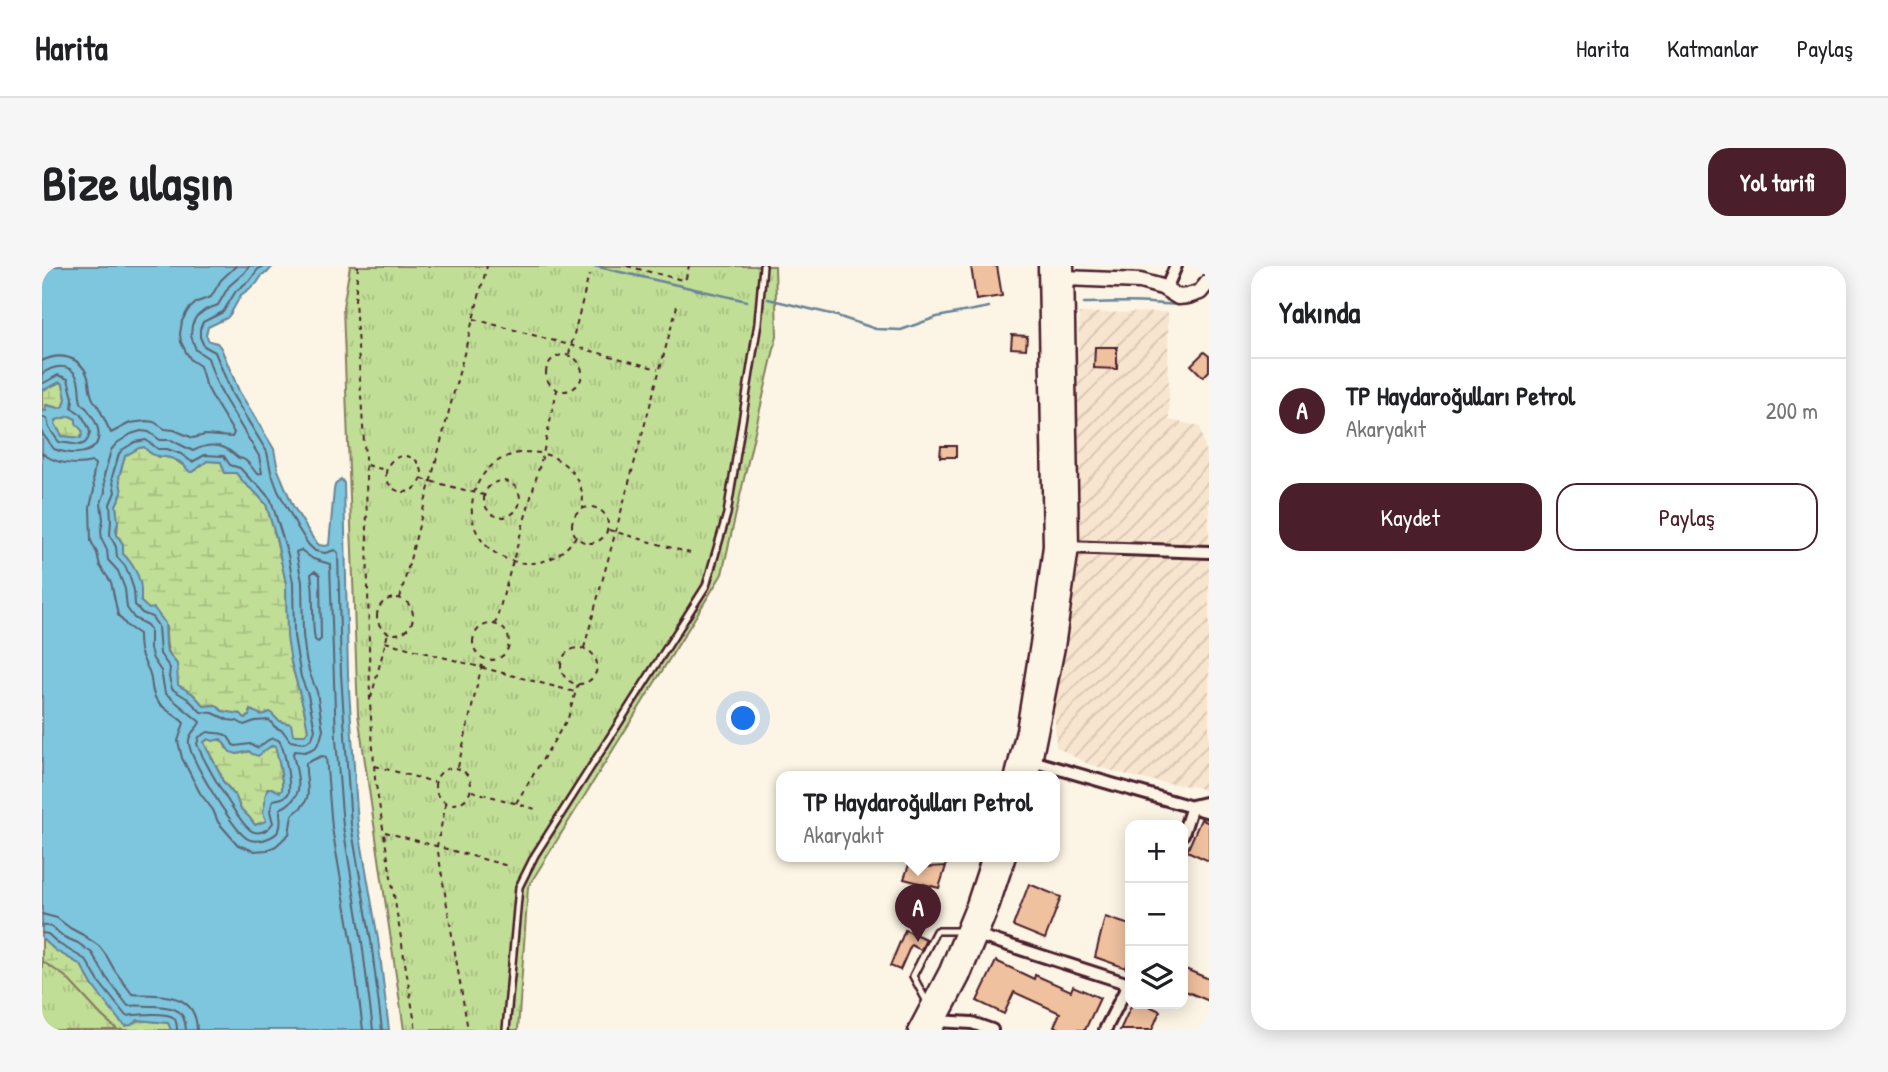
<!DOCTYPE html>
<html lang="tr">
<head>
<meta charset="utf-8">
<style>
	:root { --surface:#fff; --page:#f6f6f6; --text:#202124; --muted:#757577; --line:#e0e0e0; --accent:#4a1f2b }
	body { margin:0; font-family:"Patrick Hand",sans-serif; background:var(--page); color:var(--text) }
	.controls { position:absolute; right:21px; bottom:21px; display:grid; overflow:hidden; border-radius:14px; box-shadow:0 4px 18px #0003 }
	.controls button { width:63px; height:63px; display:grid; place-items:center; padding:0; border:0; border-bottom:2px solid var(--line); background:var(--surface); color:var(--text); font:35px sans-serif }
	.you { position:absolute; left:702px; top:453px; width:24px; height:24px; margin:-18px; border:5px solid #fff; border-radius:50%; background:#1a73e8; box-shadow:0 0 0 10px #1a73e833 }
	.badge { display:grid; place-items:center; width:46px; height:46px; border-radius:50%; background:var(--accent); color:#fff; font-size:23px; font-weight:700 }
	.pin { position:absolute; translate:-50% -58px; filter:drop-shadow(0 2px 4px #0008) }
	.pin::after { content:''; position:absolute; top:37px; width:24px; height:21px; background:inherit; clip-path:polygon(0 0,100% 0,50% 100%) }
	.popup { position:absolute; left:734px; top:505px; width:284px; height:91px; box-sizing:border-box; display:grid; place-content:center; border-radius:14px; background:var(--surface); filter:drop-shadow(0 2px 5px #0005); font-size:23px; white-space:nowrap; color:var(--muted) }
	.popup b { font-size:26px; color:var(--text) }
	.popup::after { content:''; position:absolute; left:50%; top:100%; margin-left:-14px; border:14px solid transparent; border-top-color:var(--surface) }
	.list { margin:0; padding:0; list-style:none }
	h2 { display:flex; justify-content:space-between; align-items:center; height:91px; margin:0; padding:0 28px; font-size:30px }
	h2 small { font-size:23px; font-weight:400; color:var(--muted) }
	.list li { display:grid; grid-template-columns:46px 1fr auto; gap:21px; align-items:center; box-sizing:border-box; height:105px; padding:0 28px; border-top:2px solid var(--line) }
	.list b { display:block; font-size:26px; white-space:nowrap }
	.list p { margin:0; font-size:23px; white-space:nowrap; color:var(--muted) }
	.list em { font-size:23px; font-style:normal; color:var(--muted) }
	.actions { display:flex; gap:14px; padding:21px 28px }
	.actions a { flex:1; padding:16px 0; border:2px solid var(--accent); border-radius:21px; text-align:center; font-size:24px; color:var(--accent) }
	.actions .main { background:var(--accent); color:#fff }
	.icon { flex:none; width:38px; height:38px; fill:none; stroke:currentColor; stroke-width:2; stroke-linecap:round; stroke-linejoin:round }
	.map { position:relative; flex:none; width:1167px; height:764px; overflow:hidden; border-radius:21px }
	header { display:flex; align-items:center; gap:42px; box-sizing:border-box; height:98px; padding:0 35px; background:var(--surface); border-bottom:2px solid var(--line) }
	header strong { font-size:33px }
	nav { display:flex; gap:38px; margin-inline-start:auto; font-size:24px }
	.intro { display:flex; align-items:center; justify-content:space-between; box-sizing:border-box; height:168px; padding:0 42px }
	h1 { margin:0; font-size:49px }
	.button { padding:18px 32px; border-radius:21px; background:var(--accent); color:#fff; font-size:24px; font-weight:700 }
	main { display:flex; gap:42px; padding:0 42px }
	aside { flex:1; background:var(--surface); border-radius:21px; box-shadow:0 4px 18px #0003 }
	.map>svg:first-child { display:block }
	.industrial { fill:url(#industrial-furrows) }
	.grass { fill:url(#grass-tufts); stroke:#867e60; stroke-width:2 }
	.wetland { fill:url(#wetland-marsh); stroke:#867e60; stroke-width:2 }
	.water { fill:#7dc6dd; stroke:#698396; stroke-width:2; fill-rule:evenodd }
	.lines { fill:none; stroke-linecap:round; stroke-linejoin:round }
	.shore { stroke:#5e6272; stroke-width:2 }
	.stream { stroke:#698396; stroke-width:2.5 }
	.building { fill:#efc19f; stroke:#4a1f2b; stroke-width:2 }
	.service-casing { stroke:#4a1f2b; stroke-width:10 }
	.minor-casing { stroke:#4a1f2b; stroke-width:16 }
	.tertiary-casing { stroke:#4a1f2b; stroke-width:19 }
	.primary-casing { stroke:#4a1f2b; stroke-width:23 }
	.path { stroke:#4a1f2b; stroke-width:2; stroke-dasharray:5 5; stroke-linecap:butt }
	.service { stroke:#fcf5e5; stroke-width:5 }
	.minor { stroke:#fcf5e5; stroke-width:10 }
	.tertiary { stroke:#fcf5e5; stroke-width:14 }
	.primary { stroke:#fcf5e5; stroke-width:18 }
</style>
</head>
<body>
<header>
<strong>Harita</strong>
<nav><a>Harita</a><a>Katmanlar</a><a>Paylaş</a></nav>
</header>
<div class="intro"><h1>Bize ulaşın</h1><a class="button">Yol tarifi</a></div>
<main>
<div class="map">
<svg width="1167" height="764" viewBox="0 0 1167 764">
	<defs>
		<pattern id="industrial-furrows" width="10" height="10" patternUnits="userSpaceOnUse" patternTransform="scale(1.75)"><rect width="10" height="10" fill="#f8e5d0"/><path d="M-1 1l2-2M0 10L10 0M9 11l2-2" fill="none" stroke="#d6c4b3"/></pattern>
		<pattern id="grass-tufts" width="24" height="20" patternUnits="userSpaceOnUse" patternTransform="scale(1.75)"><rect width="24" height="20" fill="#c1de96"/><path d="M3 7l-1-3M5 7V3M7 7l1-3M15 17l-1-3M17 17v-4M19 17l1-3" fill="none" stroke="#a7be81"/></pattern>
		<pattern id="wetland-marsh" width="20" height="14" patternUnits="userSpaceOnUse" patternTransform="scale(1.75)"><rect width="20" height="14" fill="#c1de96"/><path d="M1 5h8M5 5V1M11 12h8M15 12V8" fill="none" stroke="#a7be81"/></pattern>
	</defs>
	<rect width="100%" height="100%" fill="#fcf5e5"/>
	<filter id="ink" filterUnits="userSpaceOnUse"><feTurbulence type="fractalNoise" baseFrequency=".0143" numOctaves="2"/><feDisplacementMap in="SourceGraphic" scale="14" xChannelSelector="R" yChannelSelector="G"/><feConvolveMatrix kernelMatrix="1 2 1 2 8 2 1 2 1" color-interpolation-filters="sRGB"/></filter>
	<g filter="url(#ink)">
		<path class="industrial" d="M1126,46L1127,154L1158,160L1167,201V526L1154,521L1104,514L1046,498L1014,481L1012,435L1031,315L1037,47Z"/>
		<path class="grass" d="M308,0H733L735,70L680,308L486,621L476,764H362L316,448L301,41Z
			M0,695L24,711L60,750L76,764H0Z"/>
		<path class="wetland" d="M18,116L21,117L24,133L22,140L17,142L5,139L4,145L0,144V125Z
			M28,150L34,153L41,166L39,172L20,170L13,158L14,154Z
			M103,181L116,191C132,187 138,200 151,206L165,195L179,196L183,207H194L203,218L213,226L224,238L234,272L244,317L245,358L249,396L262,443L266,464L264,469H251L248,458C238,455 226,450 214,448L211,445L207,450L203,452L181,445L174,439L162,440L151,428L136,419L134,409L136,404C125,383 124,385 124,361L99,336V325L85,292L81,288V278L75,269L76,256L74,239L80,227L77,211L80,200L83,190L97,182Z
			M167,473C176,473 181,472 184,482L195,488L233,480C236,490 241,513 240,525L238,526L226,522C221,533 223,544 224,556L213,559L207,551L198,542L194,531L180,514L179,509L164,481L162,476Z
			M0,672L13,684L39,699L51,720L78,755L96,754L127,757L129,764H76L60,750L24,711L0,695Z"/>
		<path class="water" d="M0,0H231L225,7L221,8L215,17L199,29L189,47L185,52L166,61L164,69L167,75L175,77L179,82L197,125L232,183L236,204L251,240L272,274L277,279L283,280L287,279L292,224L293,219L299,213L302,217L306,408L313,516L316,558L336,673L347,764H129L126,757L96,754L89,759L84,760L78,755L62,735L51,720L39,699L13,684L0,672V144L4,145L3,139L17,142L22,140L24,133L21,118L18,116L0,125ZM28,150L34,153V157L41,166L39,172L20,170L13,158L14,154ZM102,181C114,195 119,187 134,194C140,196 144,202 148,206H151L165,195L179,196L183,207H194L203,218L213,226L224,238L234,272L244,317L245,371L249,396L262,443L266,464L263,469H251L249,458L237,455L228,446L220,449L208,444L207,450L203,452L199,448L180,445L174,439L162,440L151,428L136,419L135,398L125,386L124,380L123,357L112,342L107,343L99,336C99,332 99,328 99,324C99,312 90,296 81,288V278L75,269L74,263L76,256L74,239L80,227L77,211L83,190L97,182ZM166,473L171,475L179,473L188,486L195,488L207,485L210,488L216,490L229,480H233C236,491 241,513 240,524L238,526L230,522H226L223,531V537L221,546L224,555L213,559L207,551L198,542L194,531L180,514L179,509L164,481L162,476Z"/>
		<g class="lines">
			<path class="shore" d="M207,0L202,7L187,20L176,39L163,44L154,51L150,59L149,70L154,84L166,92L173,113L182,132L217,190L220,207L215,208C211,203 208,198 203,194C196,190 199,195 193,189C180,177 166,177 151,185L129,174H118L107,166L99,165L89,168L75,177L69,184L62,210L63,226L59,237L61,254L59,264L60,274L65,284L66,294L76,305L83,323L85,342L92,352L105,359L108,363V383L111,393L119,405L123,427L158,456C156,462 148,466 147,474C144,488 190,561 203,571C210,577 221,575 229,571C242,565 238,554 238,543C266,530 255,512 251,487L253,485L263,486L273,482L278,475L281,464L275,426L268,408L264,393L261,369L260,316L254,286L259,284L271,293L288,298L294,473L301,560L320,676L331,764
				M223,0L216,3L209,13L194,25L181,46L161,56L158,63V71L162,80L173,86L190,128L225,186L229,206L236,225L256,262L266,278L273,285L283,287L293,284L296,287L299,408L309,559L329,675L340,764
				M0,95C17,86 39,90 46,111C48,117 47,126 51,133C52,136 56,138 57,142C61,150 65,159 69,167L88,157L104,155L112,156L123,163L132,164L151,172L163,169L190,171L192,167L173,136L163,117L158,100L149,94L144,86L139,76L138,68L140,55L146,44L155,36L169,31L179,14L194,0
				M0,108C12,99 30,96 36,114C38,121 37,129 39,136C40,139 44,141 46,144C50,149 55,158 56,163C61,191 28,190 12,183L0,167
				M0,118L16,109L26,113L31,132L30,142L39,148L47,162L48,167L46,173L43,177L38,179L17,176L7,162L5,153L0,151
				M104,174L116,183H125L139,188L150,196L163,189L182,190L188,199L198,202L208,213L217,220L229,234L246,289L251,317L252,370L256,394L259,411L266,429L273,464L270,472L265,476L260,477L248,475L241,465L233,461L227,454L213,455L202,459L195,455L186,454L171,447L159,446L146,433L130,423L127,411L128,402L118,388L116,360L110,351L100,347L93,339L92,324L87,309L83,300L75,291L74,281L68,269L69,253L68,238L73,226L70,211L77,188L80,184L93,176Z
				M0,187C13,198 34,200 50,196L53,198L51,211L52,224L48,241L49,275L55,287L58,300L69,316L76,349L85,360L97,368C97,387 99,389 107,405C111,415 108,427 116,436C124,445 134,449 142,457L136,475L140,492L158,527L171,544L176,556L196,579L212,585L225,584L234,580L247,568L250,549C276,531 262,521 264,497L280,490L284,491L290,562L310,678L321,764
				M273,305L278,309L279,373L276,376L273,374C269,353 273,330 269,308Z
				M166,466C180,469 184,464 191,479L194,480L208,478L216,482C222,478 228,469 236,474C242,477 250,522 246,528C243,533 235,533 231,534L228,545L231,557C227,563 220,568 212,566C199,563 161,493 155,478L157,471Z
				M0,648L15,652L28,662L41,669L57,680L64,689L73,705L90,728C119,730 154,725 155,764
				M0,659L10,661L22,671L36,677L50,687L64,711L86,740C94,739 102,740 110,740C129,741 143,741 144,764
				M0,667L6,668L17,678L44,694L57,716L84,750C93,749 124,745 132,752C135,756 135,760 135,764"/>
			<path class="stream" d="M552,0L705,35
				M726,33L789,48L834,63L859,64L895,51L947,41
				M1042,37C1064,37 1087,35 1109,37C1132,38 1147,44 1167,28"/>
		</g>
		<path class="building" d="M929,0H955L960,30L934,34Z
			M970,69L985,70L984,83L969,82Z
			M1053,81H1075V103L1052,102Z
			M1162,86L1167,90V105L1161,111L1149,99Z
			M899,180H914V191H898Z
			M1159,553L1167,557V595L1145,585Z
			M868,596L885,601L904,600L897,622L862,613Z
			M987,618L1019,631L1003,673L971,660Z
			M1063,651L1088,659V689L1084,702L1053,691Z
			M863,664L884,673L879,684L869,679L858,704L848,700Z
			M954,695L992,713L993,709L1029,725L1031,720L1058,732L1043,764H1021L1012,760L1018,747L972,726L962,748L935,735Z
			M1141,702L1167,713V735L1141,724Z
			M1090,738H1103L1118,745L1110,764H1078Z"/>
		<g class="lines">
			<defs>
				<path id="service" d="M885,736L871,710L894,665H920
					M464,764L477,621L493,589L664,320L685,248L716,57L721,0"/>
				<path id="minor" d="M1124,23L1134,0
					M1023,281L1167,286
					M990,495L1167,546
					M1141,568L1150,540L1167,536
					M935,669L1087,718
					M895,755L930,757L950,764
					M1063,764L1088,715"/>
				<path id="tertiary" d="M1022,12L1098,15L1120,21L1136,31L1146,30L1158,26L1167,15"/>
				<path id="primary" d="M973,510L984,465L998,378L1011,280L1006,0
					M987,510L1013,381L1027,281L1022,0
					M876,764L907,705L934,639L950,590
					M890,764L918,711L946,644L964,590"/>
			</defs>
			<use href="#service" class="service-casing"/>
			<use href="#minor" class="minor-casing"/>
			<use href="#tertiary" class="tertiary-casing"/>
			<use href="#primary" class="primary-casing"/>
			<path class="path" d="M316,0L313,34L324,208L328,436L333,513L374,764
				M585,0L640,14L644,12L647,0
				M432,53L616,103
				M527,88L547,9
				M504 107a18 18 0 1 1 36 0a18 18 0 1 1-36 0Z
				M344 208a18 18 0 1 1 36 0a18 18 0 1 1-36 0Z
				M325,199L343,204
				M380,213L442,229
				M442 233a18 18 0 1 1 36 0a18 18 0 1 1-36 0Z
				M530 259a18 18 0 1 1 36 0a18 18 0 1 1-36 0Z
				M567,264L648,287
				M534,270C501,323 419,292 431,232C442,175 524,169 540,226C541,231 541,237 541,242
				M335 350a18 18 0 1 1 36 0a18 18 0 1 1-36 0Z
				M358,332L445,0
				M431 376a18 18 0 1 1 36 0a18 18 0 1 1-36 0Z
				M453,359L501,188L515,124
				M343,376L533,426
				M519 400a18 18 0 1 1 36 0a18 18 0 1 1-36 0Z
				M542,382L635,40
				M329,432L346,367
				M333,500L392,516
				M416,501L441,394
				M393 520a18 18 0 1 1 36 0a18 18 0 1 1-36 0Z
				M430,525L497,544
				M404,537L395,580L426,764
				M474,537L526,452L536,418
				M343,566L466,600"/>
			<use href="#service" class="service"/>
			<use href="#minor" class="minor"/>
			<use href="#tertiary" class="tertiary"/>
			<use href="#primary" class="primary"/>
		</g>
	</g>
</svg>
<div class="controls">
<button>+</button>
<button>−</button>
<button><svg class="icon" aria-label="layers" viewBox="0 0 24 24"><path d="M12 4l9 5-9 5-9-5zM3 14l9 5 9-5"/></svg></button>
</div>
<div class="you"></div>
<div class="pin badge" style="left:876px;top:676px">A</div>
<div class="popup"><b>TP Haydaroğulları Petrol</b>Akaryakıt</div>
</div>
<aside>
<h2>Yakında<small></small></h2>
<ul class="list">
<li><span class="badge">A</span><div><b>TP Haydaroğulları Petrol</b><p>Akaryakıt</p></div><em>200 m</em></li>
</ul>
<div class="actions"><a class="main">Kaydet</a><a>Paylaş</a></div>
</aside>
</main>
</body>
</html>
